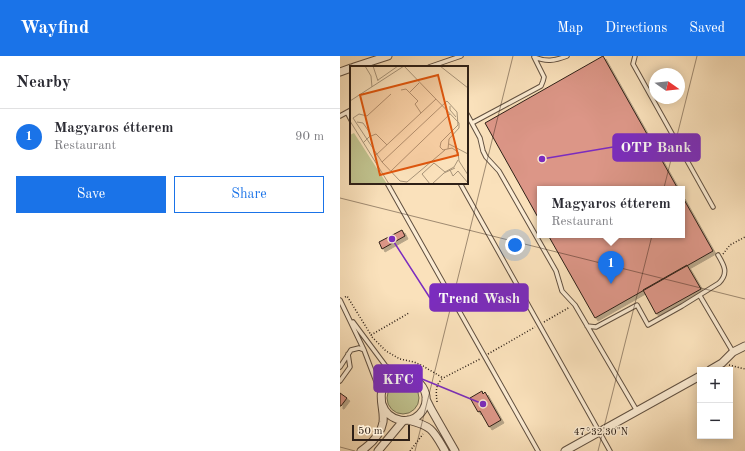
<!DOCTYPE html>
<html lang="en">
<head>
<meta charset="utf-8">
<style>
	:root { --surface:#fff; --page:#f2f2f3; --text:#2b2b33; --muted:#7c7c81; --line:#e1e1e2; --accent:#1a73e8 }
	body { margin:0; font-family:"Old Standard TT",serif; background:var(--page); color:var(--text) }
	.controls { position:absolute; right:12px; bottom:12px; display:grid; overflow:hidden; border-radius:0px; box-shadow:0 2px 10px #0003 }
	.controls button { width:36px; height:36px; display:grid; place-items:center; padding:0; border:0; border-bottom:1px solid var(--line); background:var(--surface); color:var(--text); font:20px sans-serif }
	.compass { position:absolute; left:309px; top:12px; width:36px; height:36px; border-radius:50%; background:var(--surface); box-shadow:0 2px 10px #0003; rotate:104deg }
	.scale { position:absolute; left:12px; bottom:10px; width:58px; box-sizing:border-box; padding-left:4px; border:2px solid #2e2017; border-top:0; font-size:11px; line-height:14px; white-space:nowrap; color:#2e2017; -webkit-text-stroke:3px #fcecd3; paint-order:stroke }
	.you { position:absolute; left:175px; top:189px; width:14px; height:14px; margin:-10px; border:3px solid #fff; border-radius:50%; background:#1a73e8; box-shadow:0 0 0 6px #1a73e833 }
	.badge { display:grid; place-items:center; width:26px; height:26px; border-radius:50%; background:var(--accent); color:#fff; font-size:13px; font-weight:700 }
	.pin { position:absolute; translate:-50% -33px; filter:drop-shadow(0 1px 2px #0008) }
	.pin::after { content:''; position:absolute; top:21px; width:14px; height:12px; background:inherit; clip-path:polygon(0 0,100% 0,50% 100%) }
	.popup { position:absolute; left:197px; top:130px; width:148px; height:52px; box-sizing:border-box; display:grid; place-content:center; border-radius:0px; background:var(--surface); filter:drop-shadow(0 1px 3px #0005); font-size:13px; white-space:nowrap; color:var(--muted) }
	.popup b { font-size:15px; color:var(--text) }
	.popup::after { content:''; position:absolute; left:50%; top:100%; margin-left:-8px; border:8px solid transparent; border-top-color:var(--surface) }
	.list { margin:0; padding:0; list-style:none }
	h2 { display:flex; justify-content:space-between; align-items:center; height:52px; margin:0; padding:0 16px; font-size:17px }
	h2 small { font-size:13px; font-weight:400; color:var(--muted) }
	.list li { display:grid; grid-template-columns:26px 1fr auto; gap:12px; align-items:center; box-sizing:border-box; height:56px; padding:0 16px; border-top:1px solid var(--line) }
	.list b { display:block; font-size:15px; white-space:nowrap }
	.list p { margin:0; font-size:13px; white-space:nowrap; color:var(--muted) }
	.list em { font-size:13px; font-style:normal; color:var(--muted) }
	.actions { display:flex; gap:8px; padding:12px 16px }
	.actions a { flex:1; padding:9px 0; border:1px solid var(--accent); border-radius:0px; text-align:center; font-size:14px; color:var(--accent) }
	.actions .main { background:var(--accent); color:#fff }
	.map { position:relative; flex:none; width:405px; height:395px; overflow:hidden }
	header { display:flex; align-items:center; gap:24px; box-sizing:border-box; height:56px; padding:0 20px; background:var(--accent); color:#fff }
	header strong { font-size:19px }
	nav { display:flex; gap:22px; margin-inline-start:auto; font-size:14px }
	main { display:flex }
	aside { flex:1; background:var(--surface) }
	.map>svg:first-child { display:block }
	.green { fill:#c0c28e; stroke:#777152 }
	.building { fill:#dc9687; stroke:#2e2017; filter:url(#shadow) }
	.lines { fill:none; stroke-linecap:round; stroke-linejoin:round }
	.service-casing { stroke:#615040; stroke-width:5.5 }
	.minor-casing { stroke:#615040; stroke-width:9 }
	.path { stroke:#2e2017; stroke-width:1.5; stroke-dasharray:1 2; stroke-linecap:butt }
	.service { stroke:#fcecd3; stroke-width:3.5 }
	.minor { stroke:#fcecd3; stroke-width:7 }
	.ticks { fill:none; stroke:#2e2017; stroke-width:1; stroke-opacity:0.45 }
	.inset-road { fill:none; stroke:#a89479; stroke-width:1 }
	.view { fill:#df560d; fill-opacity:0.15; stroke:#df560d; stroke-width:2 }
	.inset-edge { fill:none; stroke:#2e2017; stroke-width:2 }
	.ticks-label { font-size:10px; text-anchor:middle; fill:#2e2017; stroke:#fcecd3; stroke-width:3; stroke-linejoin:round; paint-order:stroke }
	.leader { fill:none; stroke:#7b2cbf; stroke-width:1.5 }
	.callout-dot { fill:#7b2cbf; stroke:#fcecd3; stroke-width:1.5 }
	.callout { fill:#7b2cbf; stroke:#7b2cbf; stroke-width:1.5 }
	.callout-label { font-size:15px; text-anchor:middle; font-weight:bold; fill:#fff }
</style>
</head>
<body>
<header>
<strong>Wayfind</strong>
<nav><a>Map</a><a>Directions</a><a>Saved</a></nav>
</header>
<main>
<aside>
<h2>Nearby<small></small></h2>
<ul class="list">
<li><span class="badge">1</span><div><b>Magyaros étterem</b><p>Restaurant</p></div><em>90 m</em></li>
</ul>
<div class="actions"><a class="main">Save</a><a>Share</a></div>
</aside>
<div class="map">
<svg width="405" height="395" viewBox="0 0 405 395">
	<defs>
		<filter id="shadow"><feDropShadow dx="3" dy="3" stdDeviation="0" flood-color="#0004"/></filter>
	</defs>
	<rect width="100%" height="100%" fill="#fae1bb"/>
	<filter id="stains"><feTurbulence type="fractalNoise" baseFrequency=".005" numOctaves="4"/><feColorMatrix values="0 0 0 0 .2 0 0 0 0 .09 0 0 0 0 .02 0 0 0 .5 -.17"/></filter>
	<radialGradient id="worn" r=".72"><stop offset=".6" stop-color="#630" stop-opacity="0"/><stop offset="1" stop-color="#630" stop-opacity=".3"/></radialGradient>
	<path class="green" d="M47 342a16 16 0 1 1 32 0a16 16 0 1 1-32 0Z"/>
	<path class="building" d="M263,0L338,133H200V165L145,67Z
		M342,140L373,195L255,262L208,179H342Z
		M62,174L65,180L42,193L39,186Z
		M347,209L361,233L316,258L303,234Z
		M142,335L143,338L145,336L161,364L149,371L140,355L138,356L130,342Z
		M0,337L7,342L1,350H0Z"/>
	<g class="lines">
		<defs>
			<path id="service" d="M295,0L293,8L373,151
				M194,1C206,6 214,5 227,0
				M89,11L121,0
				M7,56L11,64
				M127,58L140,82L143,95L146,101L159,115L216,215L222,235L235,249L297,355
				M0,60L11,54
				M132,67L201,30L203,25L204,21L194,1
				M47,127L198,395
				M120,127L270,395
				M360,240L393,296
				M0,244L24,294L40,336
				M13,266L45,309L51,314L60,318
				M247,270L256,271L297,249L308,269L342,250L379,227C389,217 384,209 378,199
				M0,311L11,294L19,292L24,294
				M0,325L10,311L8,298"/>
			<path id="minor" d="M14,11L48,0
				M0,16L11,12
				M370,314L382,307L393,296L405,290
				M86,343L91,353L115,395
				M68,364C92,370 93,374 105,395
				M21,395C31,388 41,378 43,366C45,352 35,337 48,325C66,308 96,332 83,354C72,371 48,366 42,348
				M38,395L63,365
				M225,395L360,320"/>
		</defs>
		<use href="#service" class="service-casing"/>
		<use href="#minor" class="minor-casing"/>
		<path class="path" d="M383,198L390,189L405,181
			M5,241L7,240L31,279L69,257
			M204,266L230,251
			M32,281L46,295L60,303L74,306L83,310L103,322
			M148,298L195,271
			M389,309L405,313
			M97,346C96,336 95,329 103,322L140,303
			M70,395L83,378"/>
		<use href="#service" class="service"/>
		<use href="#minor" class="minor"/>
	</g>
	<path class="ticks" d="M0,142L405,243M0,391L15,395M75,395L173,0M258,395L357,0"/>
	<g transform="translate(10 10)">
		<rect width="118" height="118" fill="#fae1bb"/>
		<path d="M4,67L37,118H0V69Z" fill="#c0c28e"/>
		<path class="inset-road" d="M15,0L21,10L22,21M23,0L28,15M54,0L109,57V62L99,73L98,83M90,0L118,22M28,14L48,0M51,24L56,23L68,35L65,38L71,47M60,26L69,17M41,28L17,50L9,48L3,52L32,96L50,115L57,116L95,84M0,35L54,0M100,40V44L106,51M0,55L39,118M7,56L13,57L20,67V70L13,77M21,70L26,68L37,79M99,78L118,88M26,89L86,33M32,96L97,35L107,46L108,59L91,76L90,81L93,84L102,82L108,86L109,95L118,109M100,104L103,110L108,105L118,117M41,105L100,48M80,118L72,108L84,97L95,106L104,101L108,94M82,118L94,107L105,102"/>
		<path class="view" d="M88,9L108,89L30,109L10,29Z"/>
		<rect width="118" height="118" class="inset-edge"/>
	</g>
	<g class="ticks-label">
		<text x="261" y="379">47°32'30"N</text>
	</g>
	<path class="leader" d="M202 103L273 91M52 183L90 242M143 348L82 323"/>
	<g class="callout-dot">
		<circle cx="202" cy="103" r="4"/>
		<circle cx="52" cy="183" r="4"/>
		<circle cx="143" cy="348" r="4"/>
	</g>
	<g class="callout">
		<rect x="273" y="78" width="87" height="27" rx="4"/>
		<rect x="90" y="228" width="98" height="27" rx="4"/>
		<rect x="34" y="309" width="48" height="27" rx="4"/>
	</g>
	<g class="callout-label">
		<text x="316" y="96">OTP Bank</text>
		<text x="139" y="247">Trend Wash</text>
		<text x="58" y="328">KFC</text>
	</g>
	<rect width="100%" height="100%" filter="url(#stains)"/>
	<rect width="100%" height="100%" fill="url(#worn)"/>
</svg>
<div class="controls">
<button>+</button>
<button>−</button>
</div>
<svg class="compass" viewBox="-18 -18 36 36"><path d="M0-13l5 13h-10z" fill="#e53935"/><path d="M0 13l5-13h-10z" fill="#7c7c81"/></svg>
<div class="scale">50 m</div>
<div class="you"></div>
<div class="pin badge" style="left:271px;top:228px">1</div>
<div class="popup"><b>Magyaros étterem</b>Restaurant</div>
</div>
</main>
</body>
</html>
